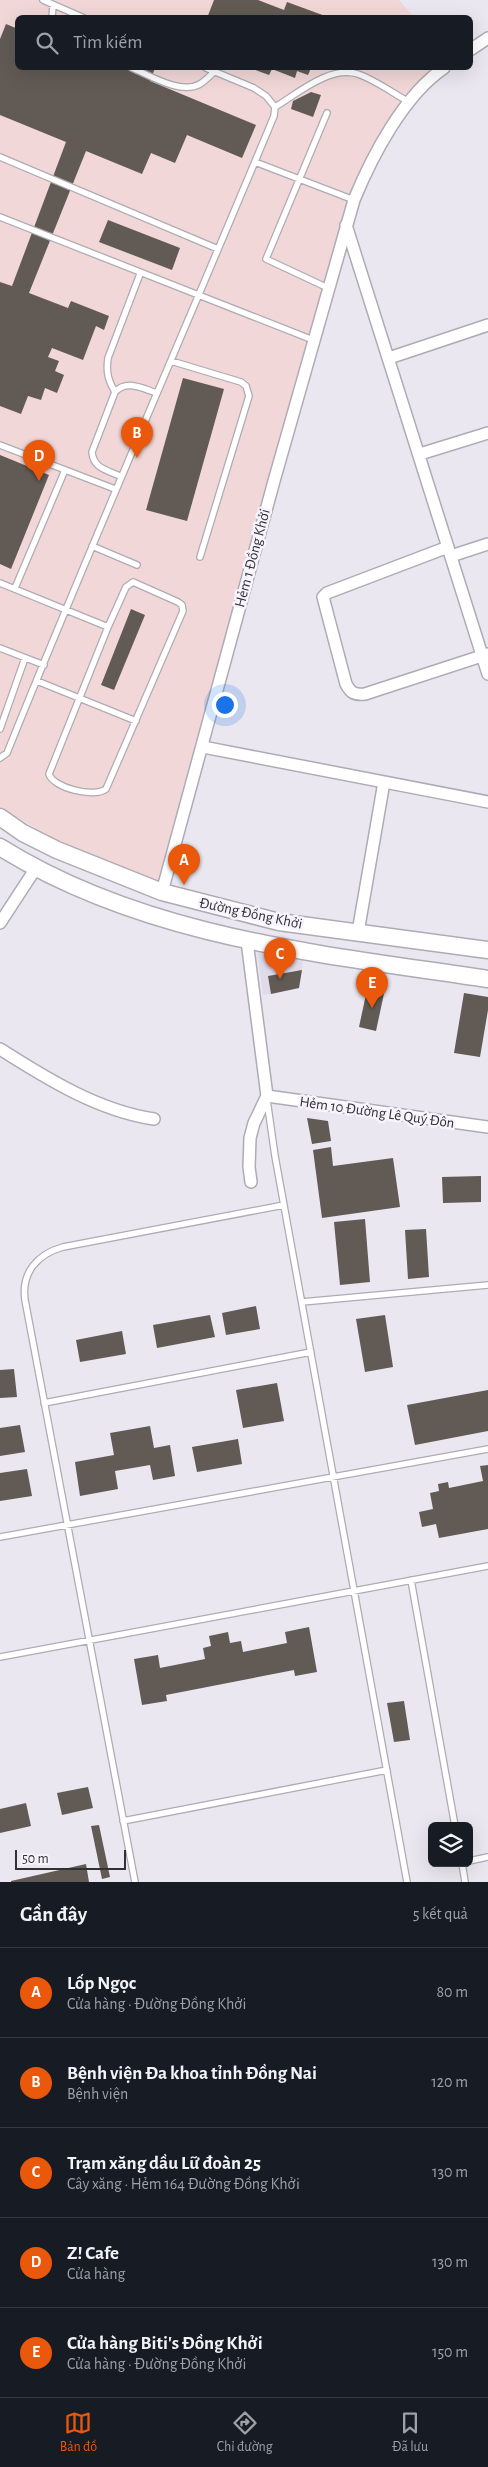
<!DOCTYPE html>
<html lang="vi">
<head>
<meta charset="utf-8">
<style>
	:root { --surface:#171b24; --page:#242831; --text:#f1f3f6; --muted:#9ea1a6; --line:#363941; --accent:#ea580c }
	body { margin:0; font-family:"Alegreya Sans",sans-serif; background:var(--page); color:var(--text) }
	.controls { position:absolute; right:15px; bottom:15px; display:grid; overflow:hidden; border-radius:8px; box-shadow:0 5px 20px #0002 }
	.controls button { width:45px; height:45px; display:grid; place-items:center; padding:0; border:0; border-bottom:1px solid var(--line); background:var(--surface); color:var(--text); font:25px sans-serif }
	.scale { position:absolute; left:15px; bottom:12px; width:111px; box-sizing:border-box; padding-left:5px; border:2px solid #313033; border-top:0; font-size:14px; line-height:18px; white-space:nowrap; color:#313033; -webkit-text-stroke:4px #f7f4fd; paint-order:stroke }
	.you { position:absolute; left:224px; top:704px; width:18px; height:18px; margin:-12px; border:4px solid #fff; border-radius:50%; background:#1a73e8; box-shadow:0 0 0 8px #1a73e833 }
	.badge { display:grid; place-items:center; width:32px; height:32px; border-radius:50%; background:var(--accent); color:#fff; font-size:16px; font-weight:700 }
	.pin { position:absolute; translate:-50% -41px; filter:drop-shadow(0 1px 2px #0008) }
	.pin::after { content:''; position:absolute; top:26px; width:18px; height:15px; background:inherit; clip-path:polygon(0 0,100% 0,50% 100%) }
	.list { margin:0; padding:0; list-style:none }
	h2 { display:flex; justify-content:space-between; align-items:center; height:65px; margin:0; padding:0 20px; font-size:21px }
	h2 small { font-size:16px; font-weight:400; color:var(--muted) }
	.list li { display:grid; grid-template-columns:32px 1fr auto; gap:15px; align-items:center; box-sizing:border-box; height:90px; padding:0 20px; border-top:1px solid var(--line) }
	.list b { display:block; font-size:19px; white-space:nowrap }
	.list p { margin:0; font-size:16px; white-space:nowrap; color:var(--muted) }
	.list em { font-size:16px; font-style:normal; color:var(--muted) }
	.icon { flex:none; width:28px; height:28px; fill:none; stroke:currentColor; stroke-width:2; stroke-linecap:round; stroke-linejoin:round }
	.map { position:relative; flex:none; width:488px; height:1882px; overflow:hidden }
	.search { position:absolute; background:var(--surface); box-shadow:0 5px 20px #0002; left:15px; right:15px; top:15px; height:55px; display:flex; align-items:center; gap:12px; box-sizing:border-box; padding:0 18px; border-radius:8px; color:var(--muted); font-size:19px }
	.sheet { height:515px; background:var(--surface) }
	nav { display:flex; justify-content:space-around; align-items:center; box-sizing:border-box; height:70px; border-top:1px solid var(--line); background:var(--surface); font-size:14px; color:var(--muted) }
	nav a { display:grid; justify-items:center; gap:2px }
	nav .on { color:var(--accent) }
	.map>svg:first-child { display:block }
	.built { fill:#e0dbeb }
	.medical { fill:#f2d7d8 }
	.building { fill:#615a55 }
	.lines { fill:none; stroke-linecap:round; stroke-linejoin:round }
	.service-casing { stroke:#aeabb4; stroke-width:8 }
	.minor-casing { stroke:#aeabb4; stroke-width:14 }
	.secondary-casing { stroke:#aeabb4; stroke-width:19 }
	.service { stroke:#fff; stroke-width:5.5 }
	.minor { stroke:#fff; stroke-width:11 }
	.secondary { stroke:#fff; stroke-width:16 }
	.labels { text-anchor:middle; stroke-width:5; stroke-linejoin:round; paint-order:stroke }
	.street-label { font-size:15px; fill:#313033; stroke:#f7f4fd }
</style>
</head>
<body>
<div class="map">
<svg width="488" height="1882" viewBox="0 0 488 1882">
	<rect width="100%" height="100%" fill="#eae7f0"/>
	<path class="built" d="M257,952L303,960L299,988L263,995Z"/>
	<path class="medical" d="M0,0H399L414,17L18,18V68H435L421,78L391,121L361,171L350,198L307,342L159,881L56,840L0,807Z"/>
	<path class="building" d="M214,0H258L284,10L287,2L328,17L207,18Z
		M6,24L18,29V68H155L150,81L256,125L242,158L187,135L175,163L151,153L142,174L86,151L29,293L68,308L71,301L109,316L104,330L96,326L83,360L52,348L48,357L59,361L55,371L64,375L57,393L45,388L41,400L28,396L21,414L0,406V282L12,286L66,142L0,115V39Z
		M250,68H311L308,75L297,71L295,78L272,69L269,75Z
		M311,92L321,95L313,117L291,109L293,101Z
		M108,220L180,248L172,270L99,242Z
		M183,378L224,389L187,521L146,510Z
		M0,455L49,475L11,569L0,564Z
		M131,609L145,615L114,690L101,685Z
		M302,970L299,988L271,994L268,976Z
		M368,985L385,989L376,1031L359,1027Z
		M464,993L488,997V1010L480,1057L454,1053Z
		M307,1118L328,1121L331,1141L312,1144Z
		M331,1147L333,1166L393,1158L400,1207L322,1218L313,1150Z
		M481,1176V1202L443,1203L442,1177Z
		M365,1219L370,1282L340,1285L334,1222Z
		M426,1229L429,1277L408,1279L405,1230Z
		M256,1306L260,1329L226,1335L222,1313Z
		M210,1315L215,1337L157,1348L153,1325Z
		M385,1315L393,1367L365,1372L356,1319Z
		M122,1331L126,1354L80,1362L76,1340Z
		M14,1369L17,1397L0,1398V1370Z
		M277,1383L284,1421L243,1428L236,1390Z
		M488,1390V1431L415,1445L407,1405Z
		M20,1425L25,1452L0,1456V1428Z
		M150,1426L154,1448L170,1445L175,1476L153,1480L150,1465L115,1471L118,1489L80,1496L75,1462L114,1455L110,1433Z
		M238,1439L242,1464L197,1472L192,1447Z
		M488,1465V1529L439,1538L436,1524L422,1527L419,1512L433,1509L430,1493L439,1491L438,1484L448,1482L449,1488L483,1481L480,1466Z
		M27,1469L32,1496L0,1501V1473Z
		M309,1627L317,1672L295,1676L294,1670L166,1695L167,1701L142,1705L134,1659L158,1655L160,1668L205,1659L203,1648L211,1646L209,1636L228,1632L230,1643L241,1641L243,1652L287,1643L285,1632Z
		M404,1701L410,1740L394,1742L387,1703Z
		M88,1787L93,1808L62,1815L57,1793Z
		M26,1803L31,1826L0,1833V1809Z
		M99,1825L110,1877L102,1879L91,1826Z
		M86,1864L89,1882H11V1881Z"/>
	<g class="lines">
		<defs>
			<path id="service" d="M43,0L84,18
				M52,18L53,5
				M132,68C149,75 181,95 200,84C205,81 211,75 215,71
				M275,107C297,94 330,65 358,74C375,80 393,93 409,102
				M327,113L266,259L328,288
				M0,157L218,249
				M255,162L354,200
				M0,217L313,340
				M171,361L241,382L246,386L249,396L200,557
				M115,392C108,380 106,372 108,358L140,274
				M0,445L115,489
				M120,476C107,470 93,468 92,452L115,392C127,379 143,389 157,393
				M92,546L137,565
				M133,582L178,602L182,605L183,611L106,789C94,798 53,788 49,774L108,627L126,587Z
				M0,583L108,627
				M15,588L65,470
				M0,648L44,665
				M37,681L136,721
				M0,729L25,658
				M0,758L7,753C93,539 186,328 274,116L275,107L266,96L254,88L206,68
				M267,1100L275,1156L407,1882
				M302,1302L488,1285
				M44,1403L311,1352
				M0,1537L488,1449
				M411,1580L455,1826
				M0,1657L488,1566
				M123,1821L387,1770
				M469,1861L488,1857
				M462,1863L465,1882
				M135,1882L25,1300C21,1272 38,1254 63,1247L284,1205"/>
			<path id="minor" d="M470,50L488,38
				M346,225L488,674
				M389,358L488,325
				M420,454L488,433
				M448,547L327,593L323,597L346,684C351,693 354,695 365,694L488,654
				M451,556L488,544
				M203,747L488,802
				M162,892L274,481L354,200C372,156 404,95 444,68
				M0,923L36,868
				M358,932L384,782
				M247,941L267,1096L254,1123L250,1138L249,1167L251,1182
				M0,1049C47,1079 99,1111 154,1119
				M267,1096L488,1127"/>
			<path id="secondary" d="M0,817L23,833L57,850L162,892L279,922L488,950
				M0,847C146,938 322,954 488,979"/>
		</defs>
		<use href="#service" class="service-casing"/>
		<use href="#minor" class="minor-casing"/>
		<use href="#secondary" class="secondary-casing"/>
		<use href="#service" class="service"/>
		<use href="#minor" class="minor"/>
		<use href="#secondary" class="secondary"/>
	</g>
	<g class="labels">
		<g class="street-label">
			<text transform="translate(252 558) rotate(-75)" y="5">Hẻm 1 Đồng Khởi</text>
			<text transform="translate(251 913) rotate(12)" y="5">Đường Đồng Khởi</text>
			<text transform="translate(377 1112) rotate(8)" y="5">Hẻm 10 Đường Lê Quý Đôn</text>
		</g>
	</g>
</svg>
<div class="controls">
<button><svg class="icon" aria-label="layers" viewBox="0 0 24 24"><path d="M12 4l9 5-9 5-9-5zM3 14l9 5 9-5"/></svg></button>
</div>
<div class="scale">50 m</div>
<div class="you"></div>
<div class="pin badge" style="left:184px;top:885px">A</div>
<div class="pin badge" style="left:137px;top:458px">B</div>
<div class="pin badge" style="left:280px;top:979px">C</div>
<div class="pin badge" style="left:39px;top:481px">D</div>
<div class="pin badge" style="left:372px;top:1008px">E</div>
<div class="search"><svg class="icon" aria-label="search" viewBox="0 0 24 24"><circle cx="10" cy="10" r="6"/><path d="M15 15l6 6"/></svg>Tìm kiếm</div>
</div>
<section class="sheet">
<h2>Gần đây<small>5 kết quả</small></h2>
<ul class="list">
<li><span class="badge">A</span><div><b>Lốp Ngọc</b><p>Cửa hàng · Đường Đồng Khởi</p></div><em>80 m</em></li>
<li><span class="badge">B</span><div><b>Bệnh viện Đa khoa tỉnh Đồng Nai</b><p>Bệnh viện</p></div><em>120 m</em></li>
<li><span class="badge">C</span><div><b>Trạm xăng dầu Lữ đoàn 25</b><p>Cây xăng · Hẻm 164 Đường Đồng Khởi</p></div><em>130 m</em></li>
<li><span class="badge">D</span><div><b>Z! Cafe</b><p>Cửa hàng</p></div><em>130 m</em></li>
<li><span class="badge">E</span><div><b>Cửa hàng Biti's Đồng Khởi</b><p>Cửa hàng · Đường Đồng Khởi</p></div><em>150 m</em></li>
</ul>
</section>
<nav>
<a class="on"><svg class="icon" aria-label="map" viewBox="0 0 24 24"><path d="M3 6l6-2 6 2 6-2v14l-6 2-6-2-6 2zM9 4v14M15 6v14"/></svg>Bản đồ</a>
<a><svg class="icon" aria-label="directions" viewBox="0 0 24 24"><path d="M12 3l9 9-9 9-9-9zM9 14v-3h6M13 9l2 2-2 2"/></svg>Chỉ đường</a>
<a><svg class="icon" aria-label="saved" viewBox="0 0 24 24"><path d="M7 4h10v16l-5-4-5 4z"/></svg>Đã lưu</a>
</nav>
</body>
</html>
